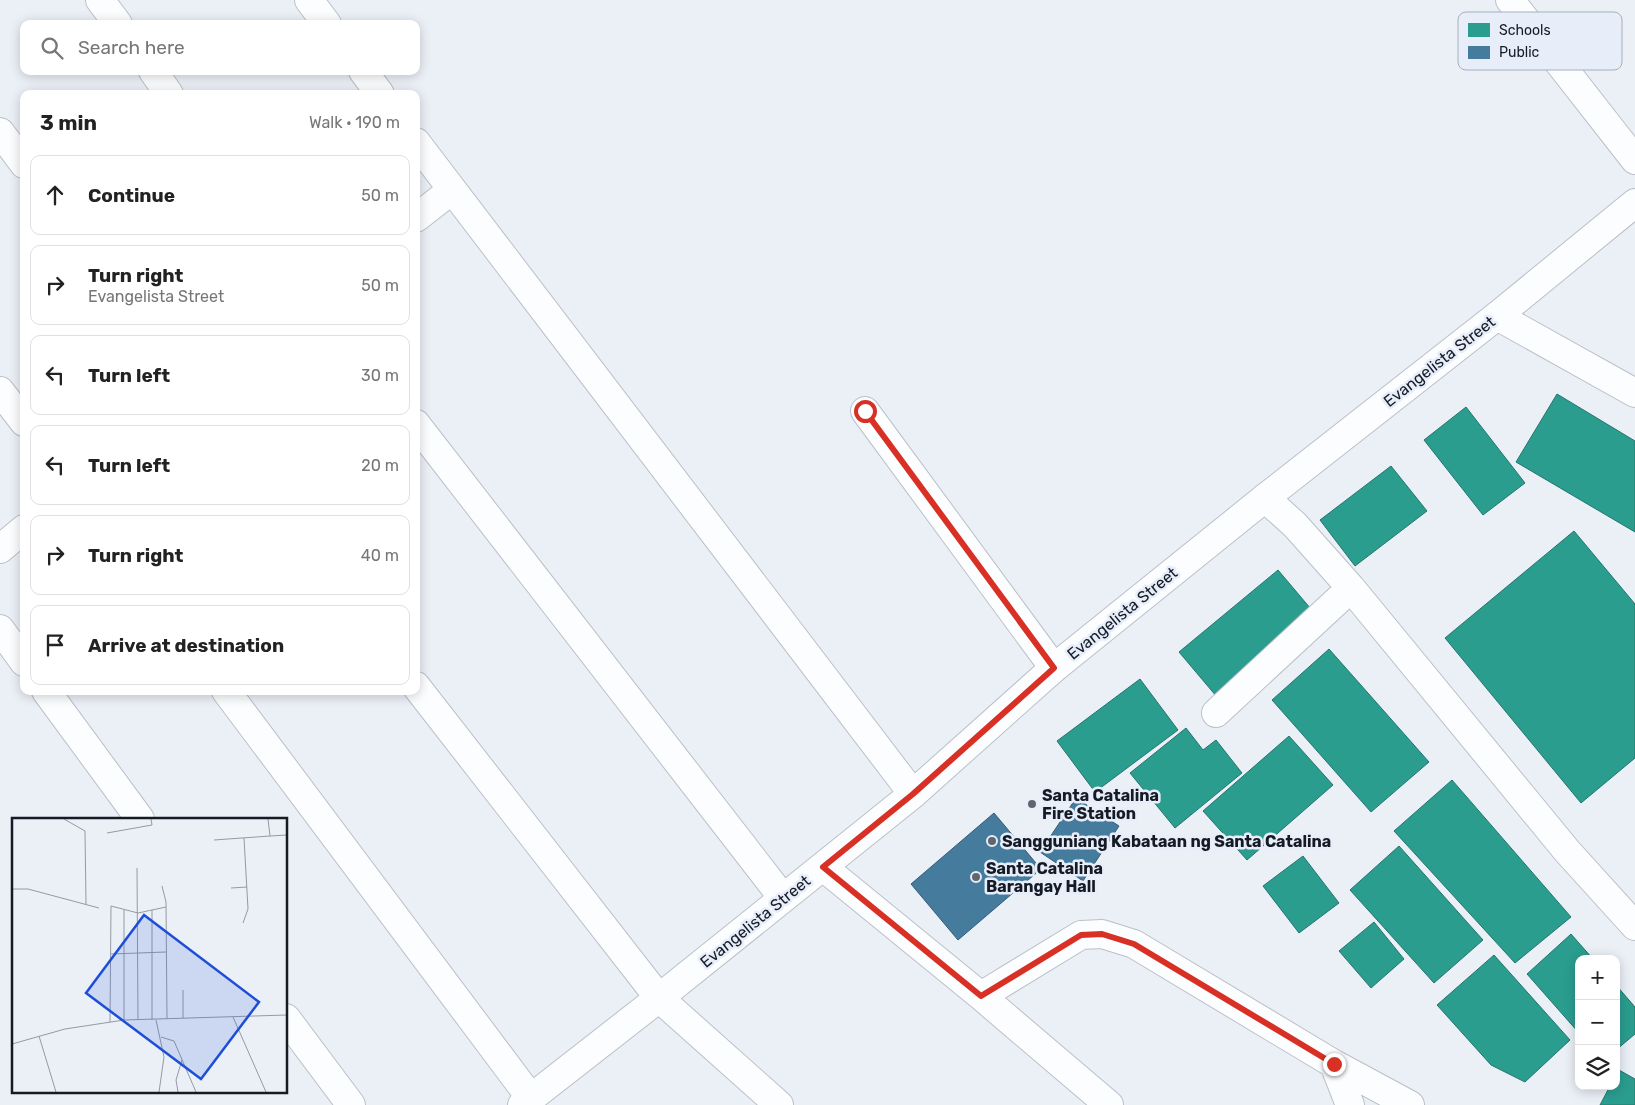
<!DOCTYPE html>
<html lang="en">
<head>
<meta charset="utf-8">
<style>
	:root { --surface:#fff; --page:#f2f2f2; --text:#222; --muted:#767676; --line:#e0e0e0 }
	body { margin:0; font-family:Rubik,sans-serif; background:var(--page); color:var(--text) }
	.controls { position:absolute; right:15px; bottom:15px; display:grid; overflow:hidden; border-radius:10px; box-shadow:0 2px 12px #0003 }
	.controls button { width:45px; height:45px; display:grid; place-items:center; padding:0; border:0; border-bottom:1px solid var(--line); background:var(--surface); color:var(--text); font:25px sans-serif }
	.stop { position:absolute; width:15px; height:15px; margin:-11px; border:4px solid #d93025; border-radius:50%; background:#fff }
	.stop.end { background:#d93025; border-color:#fff; box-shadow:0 1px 5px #0008 }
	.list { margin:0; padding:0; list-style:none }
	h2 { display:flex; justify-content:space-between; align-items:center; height:65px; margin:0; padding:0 20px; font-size:21px }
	h2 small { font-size:16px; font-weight:400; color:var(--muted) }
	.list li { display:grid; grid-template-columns:32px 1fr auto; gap:15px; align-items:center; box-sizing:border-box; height:80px; margin:0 10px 10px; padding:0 10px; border:1px solid var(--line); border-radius:10px }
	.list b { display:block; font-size:19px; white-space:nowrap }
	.list p { margin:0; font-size:16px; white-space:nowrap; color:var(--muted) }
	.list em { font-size:16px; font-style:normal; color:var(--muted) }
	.icon { flex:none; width:28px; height:28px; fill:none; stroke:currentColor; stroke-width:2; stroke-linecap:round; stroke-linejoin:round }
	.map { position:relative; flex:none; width:1635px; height:1105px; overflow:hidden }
	.search { position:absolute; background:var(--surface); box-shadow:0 2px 12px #0003; left:20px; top:20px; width:400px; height:55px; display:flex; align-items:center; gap:12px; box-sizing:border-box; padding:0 18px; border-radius:10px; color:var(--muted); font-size:19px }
	.panel { position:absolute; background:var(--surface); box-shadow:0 2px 12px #0003; left:20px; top:90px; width:400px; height:605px; border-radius:10px }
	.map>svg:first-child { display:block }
	.schools { fill:#2a9d8f; stroke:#24766f }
	.public { fill:#457b9d; stroke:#375e79 }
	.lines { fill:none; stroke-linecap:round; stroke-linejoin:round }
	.minor-casing { stroke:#bbc0c8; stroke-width:30 }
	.major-casing { stroke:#bbc0c8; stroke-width:30 }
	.minor { stroke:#fcfdfe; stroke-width:28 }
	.major { stroke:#fcfdfe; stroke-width:28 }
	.route { stroke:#d93025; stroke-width:6 }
	.poi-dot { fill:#60656e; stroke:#e7eefa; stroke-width:2 }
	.labels { text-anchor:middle; stroke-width:5; stroke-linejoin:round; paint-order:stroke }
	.street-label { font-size:16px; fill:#151b25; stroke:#e7eefa }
	.poi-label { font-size:16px; font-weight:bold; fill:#151b25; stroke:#e7eefa; text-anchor:start }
	.inset-road { fill:none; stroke:#959aa2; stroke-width:1 }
	.view { fill:#1d4ed8; fill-opacity:0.15; stroke:#1d4ed8; stroke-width:2.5 }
	.inset-edge { fill:none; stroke:#151b25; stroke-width:2.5 }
	.key { fill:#e7eefa; stroke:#a8afba; stroke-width:1 }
	.key-label { font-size:14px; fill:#151b25 }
</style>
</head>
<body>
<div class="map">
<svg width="1635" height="1105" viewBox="0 0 1635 1105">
	<rect width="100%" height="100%" fill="#ebeff6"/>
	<path class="schools" d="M1557,394L1635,441V532L1516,462Z
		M1466,407L1525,483L1483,515L1424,440Z
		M1391,466L1427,511L1355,566L1320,520Z
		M1574,531L1635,604V758L1581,803L1445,638Z
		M1278,570L1316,615L1217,697L1179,652Z
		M1329,649L1429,762L1371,812L1272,700Z
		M1140,679L1178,730L1095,792L1057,741Z
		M1186,728L1203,750L1216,740L1242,773L1175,828L1130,773Z
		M1289,736L1333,785L1247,860L1203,811Z
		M1452,780L1571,917L1515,963L1394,831Z
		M1399,846L1483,940L1434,983L1350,890Z
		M1303,856L1339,903L1299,933L1263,886Z
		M1374,922L1404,959L1371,988L1339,951Z
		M1571,934L1593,959H1579V1033L1527,974Z
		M1494,955L1570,1040L1525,1082L1491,1065L1437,1005Z
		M1616,985L1635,1007V1034L1616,1050Z
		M1619,1070L1635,1079V1105H1600L1610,1086H1616V1076Z"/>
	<path class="public" d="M1076,798L1119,826L1083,881L1040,852Z
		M994,813L1041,869L958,940L911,884Z"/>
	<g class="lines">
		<defs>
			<path id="minor" d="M100,0L118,24
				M309,0L327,24
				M1510,0L1635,160
				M153,71L169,94
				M363,71L380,94
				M0,132L24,164
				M416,142L913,794
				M416,218L452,190
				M1497,316L1635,393
				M0,391L24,422
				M865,411L1054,668
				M416,424L783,898
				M1265,498L1295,525L1351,588L1567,851L1635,926
				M0,549L24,529
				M0,629L24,662
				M416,686L659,998L779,1105
				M46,691L140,819
				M226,691L530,1097
				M1216,713L1351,588
				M823,867L981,996L1109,1105
				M981,996L1081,935L1102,934L1134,944L1334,1064L1410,1105
				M286,1018L351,1105
				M1334,1064L1350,1105"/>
			<path id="major" d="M522,1105L659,998L913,794L1054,668L1265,498L1497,316L1635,203"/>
		</defs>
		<use href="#minor" class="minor-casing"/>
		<use href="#major" class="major-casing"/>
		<use href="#minor" class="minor"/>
		<use href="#major" class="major"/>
	</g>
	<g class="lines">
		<path class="route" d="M865,411L1054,668L913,794L823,867L981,996L1081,935L1102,934L1134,944L1334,1064"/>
	</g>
	<g class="poi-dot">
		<circle cx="1032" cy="804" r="5"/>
		<circle cx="992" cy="841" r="5"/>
		<circle cx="976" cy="877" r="5"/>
	</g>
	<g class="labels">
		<g class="street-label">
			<text transform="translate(1439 361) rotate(-38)" y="6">Evangelista Street</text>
			<text transform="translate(1122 613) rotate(-39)" y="6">Evangelista Street</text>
			<text transform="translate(755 921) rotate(-39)" y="6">Evangelista Street</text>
		</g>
		<g class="poi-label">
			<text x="1042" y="801">Santa Catalina<tspan x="1042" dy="18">Fire Station</tspan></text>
			<text x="1002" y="847">Sangguniang Kabataan ng Santa Catalina</text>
			<text x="986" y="874">Santa Catalina<tspan x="986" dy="18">Barangay Hall</tspan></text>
		</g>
	</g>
	<g transform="translate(12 818)">
		<rect width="275" height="275" fill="#ebeff6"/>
		<path class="inset-road" d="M52,1L73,13L74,86M95,15L140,7L139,1M258,18L275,17M202,22L258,18L256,1M125,50L126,202M150,68L154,84L155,201M219,70L235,69M0,71H16L87,90M112,92V202M140,92V202M231,105L236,91L232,20M99,136L154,134M221,199L254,274M171,200V172M144,202L152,239L147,274M98,204L99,88L126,95L154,89M27,218L44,274M149,219L162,223L184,274M0,226L53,211L112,202L275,197M166,274L164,262L170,242"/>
		<path class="view" d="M132,97L247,184L189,261L74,175Z"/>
		<rect width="275" height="275" class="inset-edge"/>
	</g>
	<rect x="1458" y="12" width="164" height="58" rx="8" class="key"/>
	<rect x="1468" y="23" width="22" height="14" fill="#2a9d8f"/>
	<rect x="1468" y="46" width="22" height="13" fill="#457b9d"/>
	<g class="key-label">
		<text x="1499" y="35">Schools</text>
		<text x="1499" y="57">Public</text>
	</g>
</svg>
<div class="controls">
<button>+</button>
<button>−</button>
<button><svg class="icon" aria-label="layers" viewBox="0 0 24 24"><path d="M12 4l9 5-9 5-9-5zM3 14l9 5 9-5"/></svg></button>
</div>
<div class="stop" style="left:865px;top:411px"></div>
<div class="stop end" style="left:1334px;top:1064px"></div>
<div class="search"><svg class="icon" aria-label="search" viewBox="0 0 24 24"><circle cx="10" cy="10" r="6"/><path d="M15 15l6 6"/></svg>Search here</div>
<section class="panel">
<h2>3 min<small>Walk · 190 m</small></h2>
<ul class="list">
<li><svg class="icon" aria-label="ahead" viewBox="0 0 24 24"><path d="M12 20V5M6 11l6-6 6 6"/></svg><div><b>Continue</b></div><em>50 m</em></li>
<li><svg class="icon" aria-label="right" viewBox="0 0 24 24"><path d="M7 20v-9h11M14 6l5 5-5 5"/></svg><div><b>Turn right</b><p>Evangelista Street</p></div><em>50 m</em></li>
<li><svg class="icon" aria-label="left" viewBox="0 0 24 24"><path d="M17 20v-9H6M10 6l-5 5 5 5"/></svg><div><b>Turn left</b></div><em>30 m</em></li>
<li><svg class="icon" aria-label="left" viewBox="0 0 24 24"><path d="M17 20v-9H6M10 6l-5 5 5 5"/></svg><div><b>Turn left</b></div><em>20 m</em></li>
<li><svg class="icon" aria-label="right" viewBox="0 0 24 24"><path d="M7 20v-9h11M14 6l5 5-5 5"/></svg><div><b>Turn right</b></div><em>40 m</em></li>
<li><svg class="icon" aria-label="arrive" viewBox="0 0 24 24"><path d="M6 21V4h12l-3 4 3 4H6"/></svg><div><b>Arrive at destination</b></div></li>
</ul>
</section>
</div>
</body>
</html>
